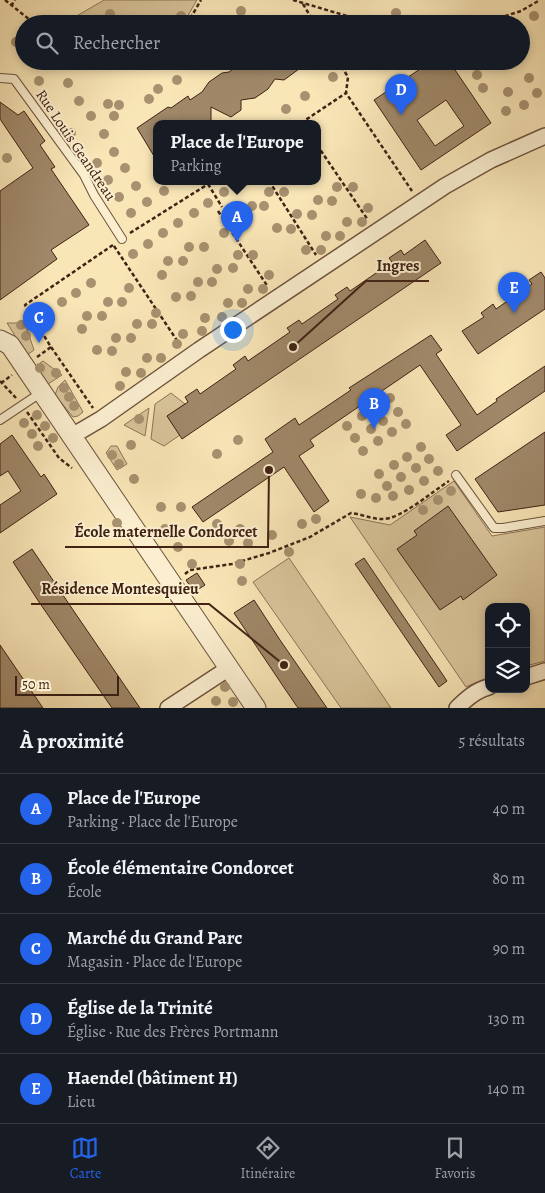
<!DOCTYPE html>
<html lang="fr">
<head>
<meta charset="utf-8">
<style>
	:root { --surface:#171b24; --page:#242831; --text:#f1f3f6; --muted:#9ea1a6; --line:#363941; --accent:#2563eb }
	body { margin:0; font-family:Alegreya,serif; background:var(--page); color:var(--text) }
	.controls { position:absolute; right:15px; bottom:15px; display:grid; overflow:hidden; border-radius:10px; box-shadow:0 2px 8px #0003 }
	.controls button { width:45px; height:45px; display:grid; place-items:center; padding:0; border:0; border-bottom:1px solid var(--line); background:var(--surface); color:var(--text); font:25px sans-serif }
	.scale { position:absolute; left:15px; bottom:12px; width:104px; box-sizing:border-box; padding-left:5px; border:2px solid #402215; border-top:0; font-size:14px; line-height:18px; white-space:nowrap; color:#402215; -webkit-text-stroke:4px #fbefd0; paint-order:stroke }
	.you { position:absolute; left:232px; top:329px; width:18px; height:18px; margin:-12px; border:4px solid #fff; border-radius:50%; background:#1a73e8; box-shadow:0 0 0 8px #1a73e833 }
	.badge { display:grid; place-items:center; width:32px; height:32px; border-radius:50%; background:var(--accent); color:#fff; font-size:16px; font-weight:700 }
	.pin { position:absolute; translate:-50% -41px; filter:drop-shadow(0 1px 2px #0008) }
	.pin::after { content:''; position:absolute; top:26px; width:18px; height:15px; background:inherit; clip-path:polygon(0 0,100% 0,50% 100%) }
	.popup { position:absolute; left:153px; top:120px; width:168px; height:65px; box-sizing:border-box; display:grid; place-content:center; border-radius:10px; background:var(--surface); filter:drop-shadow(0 1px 4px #0005); font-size:16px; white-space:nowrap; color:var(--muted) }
	.popup b { font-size:19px; color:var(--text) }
	.popup::after { content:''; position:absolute; left:50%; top:100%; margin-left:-10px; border:10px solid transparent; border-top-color:var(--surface) }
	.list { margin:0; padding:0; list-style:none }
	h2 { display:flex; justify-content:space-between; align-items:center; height:65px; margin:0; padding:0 20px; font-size:21px }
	h2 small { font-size:16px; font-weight:400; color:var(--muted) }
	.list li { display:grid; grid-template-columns:32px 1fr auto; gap:15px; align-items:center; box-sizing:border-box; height:70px; padding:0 20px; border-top:1px solid var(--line) }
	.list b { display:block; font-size:19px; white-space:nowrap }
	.list p { margin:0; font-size:16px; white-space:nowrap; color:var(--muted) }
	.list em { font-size:16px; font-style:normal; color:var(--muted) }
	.icon { flex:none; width:28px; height:28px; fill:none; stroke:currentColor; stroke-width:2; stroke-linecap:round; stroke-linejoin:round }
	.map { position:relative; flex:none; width:545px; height:708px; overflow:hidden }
	.search { position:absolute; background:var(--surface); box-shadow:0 2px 8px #0003; left:15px; right:15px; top:15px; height:55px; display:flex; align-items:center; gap:12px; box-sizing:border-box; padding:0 18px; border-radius:28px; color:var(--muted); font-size:19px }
	.sheet { height:415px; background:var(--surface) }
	nav { display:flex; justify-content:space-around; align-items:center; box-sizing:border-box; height:70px; border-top:1px solid var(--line); background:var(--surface); font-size:14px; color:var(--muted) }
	nav a { display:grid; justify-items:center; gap:2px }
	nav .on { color:var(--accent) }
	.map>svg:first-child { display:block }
	.green { fill:#dac59b; stroke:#8d7458 }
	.building { fill:#a08869; stroke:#402215; fill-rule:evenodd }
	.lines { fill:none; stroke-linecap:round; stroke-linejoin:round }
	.service-casing { stroke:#6e533e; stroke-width:10 }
	.minor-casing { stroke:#6e533e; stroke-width:18 }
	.tertiary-casing { stroke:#6e533e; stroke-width:21 }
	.path { stroke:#402215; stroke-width:2.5; stroke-dasharray:4 2.5; stroke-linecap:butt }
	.service { stroke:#fbefd0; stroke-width:8 }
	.minor { stroke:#fbefd0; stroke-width:15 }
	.tertiary { stroke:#fbefd0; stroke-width:19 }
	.tree { fill:#a89170 }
	.labels { text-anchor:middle; stroke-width:4; stroke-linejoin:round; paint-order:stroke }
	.street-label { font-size:15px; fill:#402215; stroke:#fbefd0 }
	.leader { fill:none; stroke:#402215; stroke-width:2 }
	.callout-dot { fill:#402215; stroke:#fbefd0; stroke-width:2 }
	.callout-label { font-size:16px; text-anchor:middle; font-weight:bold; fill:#402215; stroke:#fbefd0; stroke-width:4; stroke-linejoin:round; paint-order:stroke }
</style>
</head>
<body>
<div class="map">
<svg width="545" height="708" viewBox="0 0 545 708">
	<rect width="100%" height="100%" fill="#f9e6b7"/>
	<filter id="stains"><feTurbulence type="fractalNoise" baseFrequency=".004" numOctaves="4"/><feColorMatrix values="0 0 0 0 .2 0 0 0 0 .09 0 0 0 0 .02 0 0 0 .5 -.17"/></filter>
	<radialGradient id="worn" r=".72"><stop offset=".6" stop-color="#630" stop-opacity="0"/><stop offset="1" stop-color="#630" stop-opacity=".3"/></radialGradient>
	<path class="green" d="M104,0H197L183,24H63Z
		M7,323H25L34,350L27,355Z
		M43,361L62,375L48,384L36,366Z
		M65,380L83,412L78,416L73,417L55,395L58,387Z
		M171,393L185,404L167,416L180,435L164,446L151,439L155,404Z
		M149,408L145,436L124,425Z
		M111,446H117L127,464L117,470L106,453Z
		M454,481L492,536L545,527V661L526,666V607H489V677L466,687L350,517L390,525Z
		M289,558L391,708H341L253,582Z"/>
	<path class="building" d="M245,61H293L299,69L284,80L275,79L268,89L255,98L241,100V110L231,117L211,107V123H157V161L137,128L168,107L171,108L188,96L190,100L202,92L209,82L222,73L229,72Z
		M432,61H449L491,123L421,170L374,100ZM446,100L464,126L435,146L417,120Z
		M0,102L18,115L24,111L45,141L40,145L55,167L51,169L89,225L51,250L57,259L0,300V191L33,168L0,119Z
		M425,240L441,263L182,439L167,416L188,402L185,397L197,389L200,394L236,369L233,365L245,356L248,361L290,332L287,328L299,320L302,324L338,299L335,295L347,287L350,291L392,262L389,258L401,250L404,255Z
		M541,272L545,278V309L478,354L462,331L484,317L481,313L493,304L496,309L532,284L529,280Z
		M431,335L442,350L436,354L477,415L497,401L496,399L545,366V391L457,451L446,435L461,425L420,365L310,440L314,446L299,456L329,501L314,512L284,467L203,522L192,507L273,452L265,439L295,418L299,425L351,390L349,388Z
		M545,432V505L498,512L475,479Z
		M12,435L41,477L44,474L57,494L0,533V505L21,491L8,471L0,476V444Z
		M448,506L497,575L463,600L461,596L440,610L397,549L417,535L414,531Z
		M32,549L71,607L140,708H112L39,602L13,562Z
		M364,558L447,681L439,687L355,564Z
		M197,573L205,585L194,592L186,580Z
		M254,600L280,640L327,708H298L287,692L234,613Z
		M0,645L43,708H0Z"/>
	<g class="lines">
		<defs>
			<path id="service" d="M0,78L14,79L84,175L94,195L122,239
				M0,420L42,392
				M456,475L494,528H503L545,521"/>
			<path id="minor" d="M72,436L101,419L199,350L445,186L491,160L545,136
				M526,677L545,671
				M168,708L229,668
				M457,708C466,699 476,690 489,687"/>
			<path id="tertiary" d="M0,340L10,345L256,708"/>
		</defs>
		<use href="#service" class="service-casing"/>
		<use href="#minor" class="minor-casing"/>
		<use href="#tertiary" class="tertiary-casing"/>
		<path class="path" d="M5,0L35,24
			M293,0L374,24
			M303,4L315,24
			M11,6L15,0
			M187,24L201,0
			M480,24L521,11L540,0
			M338,61L348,77L346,93L412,191
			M301,123L346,93
			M317,145L368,220
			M269,181L316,255
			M208,184L222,207
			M218,211L268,287
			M130,233L213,181
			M114,246L180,345
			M51,347L93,408
			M37,357L51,347L25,305L113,245
			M0,381L16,398
			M1,383L12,375
			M27,412L59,458L72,468
			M185,574L190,570L232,564L269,553L310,537L351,513C361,514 371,519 382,519C400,520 433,491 449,481"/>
		<use href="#service" class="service"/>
		<use href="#minor" class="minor"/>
		<use href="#tertiary" class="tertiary"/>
	</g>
	<g class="tree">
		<circle cx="241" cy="11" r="5"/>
		<circle cx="396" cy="13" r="5"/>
		<circle cx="110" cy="14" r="5"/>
		<circle cx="181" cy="16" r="5"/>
		<circle cx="534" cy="16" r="5"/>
		<circle cx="16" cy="42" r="5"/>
		<circle cx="477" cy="75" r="5"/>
		<circle cx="333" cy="77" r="5"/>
		<circle cx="529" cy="78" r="5"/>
		<circle cx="177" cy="80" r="5"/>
		<circle cx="39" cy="81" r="5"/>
		<circle cx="68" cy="83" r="5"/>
		<circle cx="483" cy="88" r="5"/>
		<circle cx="158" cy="89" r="5"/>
		<circle cx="508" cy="92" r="5"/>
		<circle cx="537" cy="93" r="5"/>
		<circle cx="305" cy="96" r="5"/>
		<circle cx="149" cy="99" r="5"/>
		<circle cx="79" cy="101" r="5"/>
		<circle cx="108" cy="104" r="5"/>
		<circle cx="119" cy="105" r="5"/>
		<circle cx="524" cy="105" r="5"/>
		<circle cx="286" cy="109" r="5"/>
		<circle cx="506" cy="111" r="5"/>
		<circle cx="91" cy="116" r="5"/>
		<circle cx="114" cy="116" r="5"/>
		<circle cx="71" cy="133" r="5"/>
		<circle cx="104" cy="134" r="5"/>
		<circle cx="114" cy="152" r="5"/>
		<circle cx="7" cy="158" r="5"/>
		<circle cx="97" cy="163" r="5"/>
		<circle cx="125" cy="168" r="5"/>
		<circle cx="108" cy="180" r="5"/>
		<circle cx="136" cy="186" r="5"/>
		<circle cx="337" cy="187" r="5"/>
		<circle cx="353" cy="187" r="5"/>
		<circle cx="164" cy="191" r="5"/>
		<circle cx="224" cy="192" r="5"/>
		<circle cx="269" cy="192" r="5"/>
		<circle cx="284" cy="192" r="5"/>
		<circle cx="119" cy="197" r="5"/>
		<circle cx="318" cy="200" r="5"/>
		<circle cx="332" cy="201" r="5"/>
		<circle cx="147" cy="202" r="5"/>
		<circle cx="208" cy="203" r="5"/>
		<circle cx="252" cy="206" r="5"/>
		<circle cx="264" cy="206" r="5"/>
		<circle cx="368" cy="208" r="5"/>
		<circle cx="131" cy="213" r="5"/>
		<circle cx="194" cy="213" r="5"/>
		<circle cx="297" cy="214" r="5"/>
		<circle cx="312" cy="215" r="5"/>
		<circle cx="230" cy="219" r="5"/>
		<circle cx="347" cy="222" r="5"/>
		<circle cx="362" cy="222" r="5"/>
		<circle cx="178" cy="223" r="5"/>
		<circle cx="277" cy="228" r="5"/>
		<circle cx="291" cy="229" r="5"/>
		<circle cx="163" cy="233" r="5"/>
		<circle cx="224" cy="233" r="5"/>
		<circle cx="326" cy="236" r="5"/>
		<circle cx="340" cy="236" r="5"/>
		<circle cx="148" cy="244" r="5"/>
		<circle cx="189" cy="247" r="5"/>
		<circle cx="204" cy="247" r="5"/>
		<circle cx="306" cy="250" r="5"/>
		<circle cx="321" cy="250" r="5"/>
		<circle cx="133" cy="254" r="5"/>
		<circle cx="238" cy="255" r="5"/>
		<circle cx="253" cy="255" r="5"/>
		<circle cx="168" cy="261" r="5"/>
		<circle cx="183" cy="261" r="5"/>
		<circle cx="233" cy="268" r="5"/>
		<circle cx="217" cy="269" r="5"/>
		<circle cx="162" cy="275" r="5"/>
		<circle cx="269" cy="275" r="5"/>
		<circle cx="198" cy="282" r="5"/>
		<circle cx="212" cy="282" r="5"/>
		<circle cx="91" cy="283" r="5"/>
		<circle cx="129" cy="288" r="5"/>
		<circle cx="248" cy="289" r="5"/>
		<circle cx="263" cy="289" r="5"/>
		<circle cx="76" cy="293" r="5"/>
		<circle cx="191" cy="296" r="5"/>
		<circle cx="176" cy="297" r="5"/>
		<circle cx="62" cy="302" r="5"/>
		<circle cx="108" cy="302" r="5"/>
		<circle cx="122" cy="302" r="5"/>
		<circle cx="228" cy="303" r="5"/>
		<circle cx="242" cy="303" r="5"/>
		<circle cx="156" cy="313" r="5"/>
		<circle cx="87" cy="316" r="5"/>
		<circle cx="102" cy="316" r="5"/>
		<circle cx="222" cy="317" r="5"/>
		<circle cx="205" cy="318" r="5"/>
		<circle cx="137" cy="324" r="5"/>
		<circle cx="152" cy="324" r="5"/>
		<circle cx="21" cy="325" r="5"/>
		<circle cx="82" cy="329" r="5"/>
		<circle cx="202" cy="331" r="5"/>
		<circle cx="183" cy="334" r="5"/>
		<circle cx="26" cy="336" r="5"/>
		<circle cx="116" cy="338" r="5"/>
		<circle cx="131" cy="338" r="5"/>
		<circle cx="177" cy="344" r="5"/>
		<circle cx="97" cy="350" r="5"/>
		<circle cx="112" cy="351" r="5"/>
		<circle cx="147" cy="358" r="5"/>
		<circle cx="161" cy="358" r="5"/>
		<circle cx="40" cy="368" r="5"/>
		<circle cx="126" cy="372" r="5"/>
		<circle cx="56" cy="373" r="5"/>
		<circle cx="141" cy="373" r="5"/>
		<circle cx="120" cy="386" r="5"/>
		<circle cx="64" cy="388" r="5"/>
		<circle cx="69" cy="397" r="5"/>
		<circle cx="390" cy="398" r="5"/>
		<circle cx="74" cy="406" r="5"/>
		<circle cx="375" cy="408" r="5"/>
		<circle cx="398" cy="412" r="5"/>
		<circle cx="37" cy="415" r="5"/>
		<circle cx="362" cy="416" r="5"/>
		<circle cx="139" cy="419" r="5"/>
		<circle cx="383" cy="421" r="5"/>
		<circle cx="24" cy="423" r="5"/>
		<circle cx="406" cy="424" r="5"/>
		<circle cx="45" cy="426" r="5"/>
		<circle cx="347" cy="426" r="5"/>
		<circle cx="371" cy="429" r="5"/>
		<circle cx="392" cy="432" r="5"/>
		<circle cx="32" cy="434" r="5"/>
		<circle cx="53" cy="438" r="5"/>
		<circle cx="355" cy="438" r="5"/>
		<circle cx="238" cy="440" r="5"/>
		<circle cx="378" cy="441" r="5"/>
		<circle cx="131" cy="445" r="5"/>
		<circle cx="38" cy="446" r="5"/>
		<circle cx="421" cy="447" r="5"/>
		<circle cx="363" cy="451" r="5"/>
		<circle cx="217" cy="454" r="5"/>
		<circle cx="112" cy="455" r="5"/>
		<circle cx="407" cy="457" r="5"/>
		<circle cx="429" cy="459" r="5"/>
		<circle cx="119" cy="464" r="5"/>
		<circle cx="394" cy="465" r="5"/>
		<circle cx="416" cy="468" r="5"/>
		<circle cx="438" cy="471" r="5"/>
		<circle cx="379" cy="474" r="5"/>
		<circle cx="401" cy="477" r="5"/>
		<circle cx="134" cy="479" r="5"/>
		<circle cx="424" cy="481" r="5"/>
		<circle cx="387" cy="486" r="5"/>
		<circle cx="409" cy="490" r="5"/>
		<circle cx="451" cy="491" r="5"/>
		<circle cx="361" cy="494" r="5"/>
		<circle cx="393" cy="496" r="5"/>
		<circle cx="376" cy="498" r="5"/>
		<circle cx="438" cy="500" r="5"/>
		<circle cx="161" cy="507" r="5"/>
		<circle cx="181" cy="507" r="5"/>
		<circle cx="423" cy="510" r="5"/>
		<circle cx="316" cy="519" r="5"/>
		<circle cx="117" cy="523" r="5"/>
		<circle cx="217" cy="524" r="5"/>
		<circle cx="302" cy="524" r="5"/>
		<circle cx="165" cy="529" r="5"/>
		<circle cx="240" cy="529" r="5"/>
		<circle cx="124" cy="534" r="5"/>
		<circle cx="272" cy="535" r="5"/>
		<circle cx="229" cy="541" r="5"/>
		<circle cx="248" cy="543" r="5"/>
		<circle cx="178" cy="547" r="5"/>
		<circle cx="289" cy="552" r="5"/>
		<circle cx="192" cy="564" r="5"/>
		<circle cx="240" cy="564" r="5"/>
		<circle cx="242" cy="581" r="5"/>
		<circle cx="225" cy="687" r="5"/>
		<circle cx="216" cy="701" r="5"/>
		<circle cx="233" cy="702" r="5"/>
	</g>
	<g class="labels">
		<g class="street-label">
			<text transform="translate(76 145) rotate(56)" y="5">Rue Louis Geandreau</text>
		</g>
	</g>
	<path class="leader" d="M293 347L366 281H429M269 470L268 547H65M284 665L209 604H31"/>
	<g class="callout-dot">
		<circle cx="293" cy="347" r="5"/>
		<circle cx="269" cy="470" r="5"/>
		<circle cx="284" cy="665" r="5"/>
	</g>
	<g class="callout-label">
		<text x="398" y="271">Ingres</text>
		<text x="166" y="537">École maternelle Condorcet</text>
		<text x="120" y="594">Résidence Montesquieu</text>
	</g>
	<rect width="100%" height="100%" filter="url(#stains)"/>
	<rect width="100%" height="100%" fill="url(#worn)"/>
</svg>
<div class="controls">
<button><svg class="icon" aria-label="locate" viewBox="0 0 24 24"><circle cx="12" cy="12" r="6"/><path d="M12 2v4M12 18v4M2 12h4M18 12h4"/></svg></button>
<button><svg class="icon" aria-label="layers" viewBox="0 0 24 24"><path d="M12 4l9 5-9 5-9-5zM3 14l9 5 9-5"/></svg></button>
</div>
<div class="scale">50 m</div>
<div class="you"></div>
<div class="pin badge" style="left:237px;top:242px">A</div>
<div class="popup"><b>Place de l'Europe</b>Parking</div>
<div class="pin badge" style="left:374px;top:429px">B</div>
<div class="pin badge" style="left:39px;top:343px">C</div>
<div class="pin badge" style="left:401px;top:115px">D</div>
<div class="pin badge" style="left:514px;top:313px">E</div>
<div class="search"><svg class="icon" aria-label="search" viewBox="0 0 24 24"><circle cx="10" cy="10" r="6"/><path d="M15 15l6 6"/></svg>Rechercher</div>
</div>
<section class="sheet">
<h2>À proximité<small>5 résultats</small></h2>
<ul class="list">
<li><span class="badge">A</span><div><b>Place de l'Europe</b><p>Parking · Place de l'Europe</p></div><em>40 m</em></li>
<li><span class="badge">B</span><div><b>École élémentaire Condorcet</b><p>École</p></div><em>80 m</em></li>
<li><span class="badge">C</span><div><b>Marché du Grand Parc</b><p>Magasin · Place de l'Europe</p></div><em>90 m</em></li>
<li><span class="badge">D</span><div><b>Église de la Trinité</b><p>Église · Rue des Frères Portmann</p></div><em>130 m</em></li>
<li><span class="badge">E</span><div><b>Haendel (bâtiment H)</b><p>Lieu</p></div><em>140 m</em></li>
</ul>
</section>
<nav>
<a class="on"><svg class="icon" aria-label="map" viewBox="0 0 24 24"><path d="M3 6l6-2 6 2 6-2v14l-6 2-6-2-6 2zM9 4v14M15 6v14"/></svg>Carte</a>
<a><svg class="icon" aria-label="directions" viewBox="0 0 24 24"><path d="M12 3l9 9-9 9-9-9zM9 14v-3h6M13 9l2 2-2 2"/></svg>Itinéraire</a>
<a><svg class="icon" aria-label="saved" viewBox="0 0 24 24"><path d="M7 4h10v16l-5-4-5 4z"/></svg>Favoris</a>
</nav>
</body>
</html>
